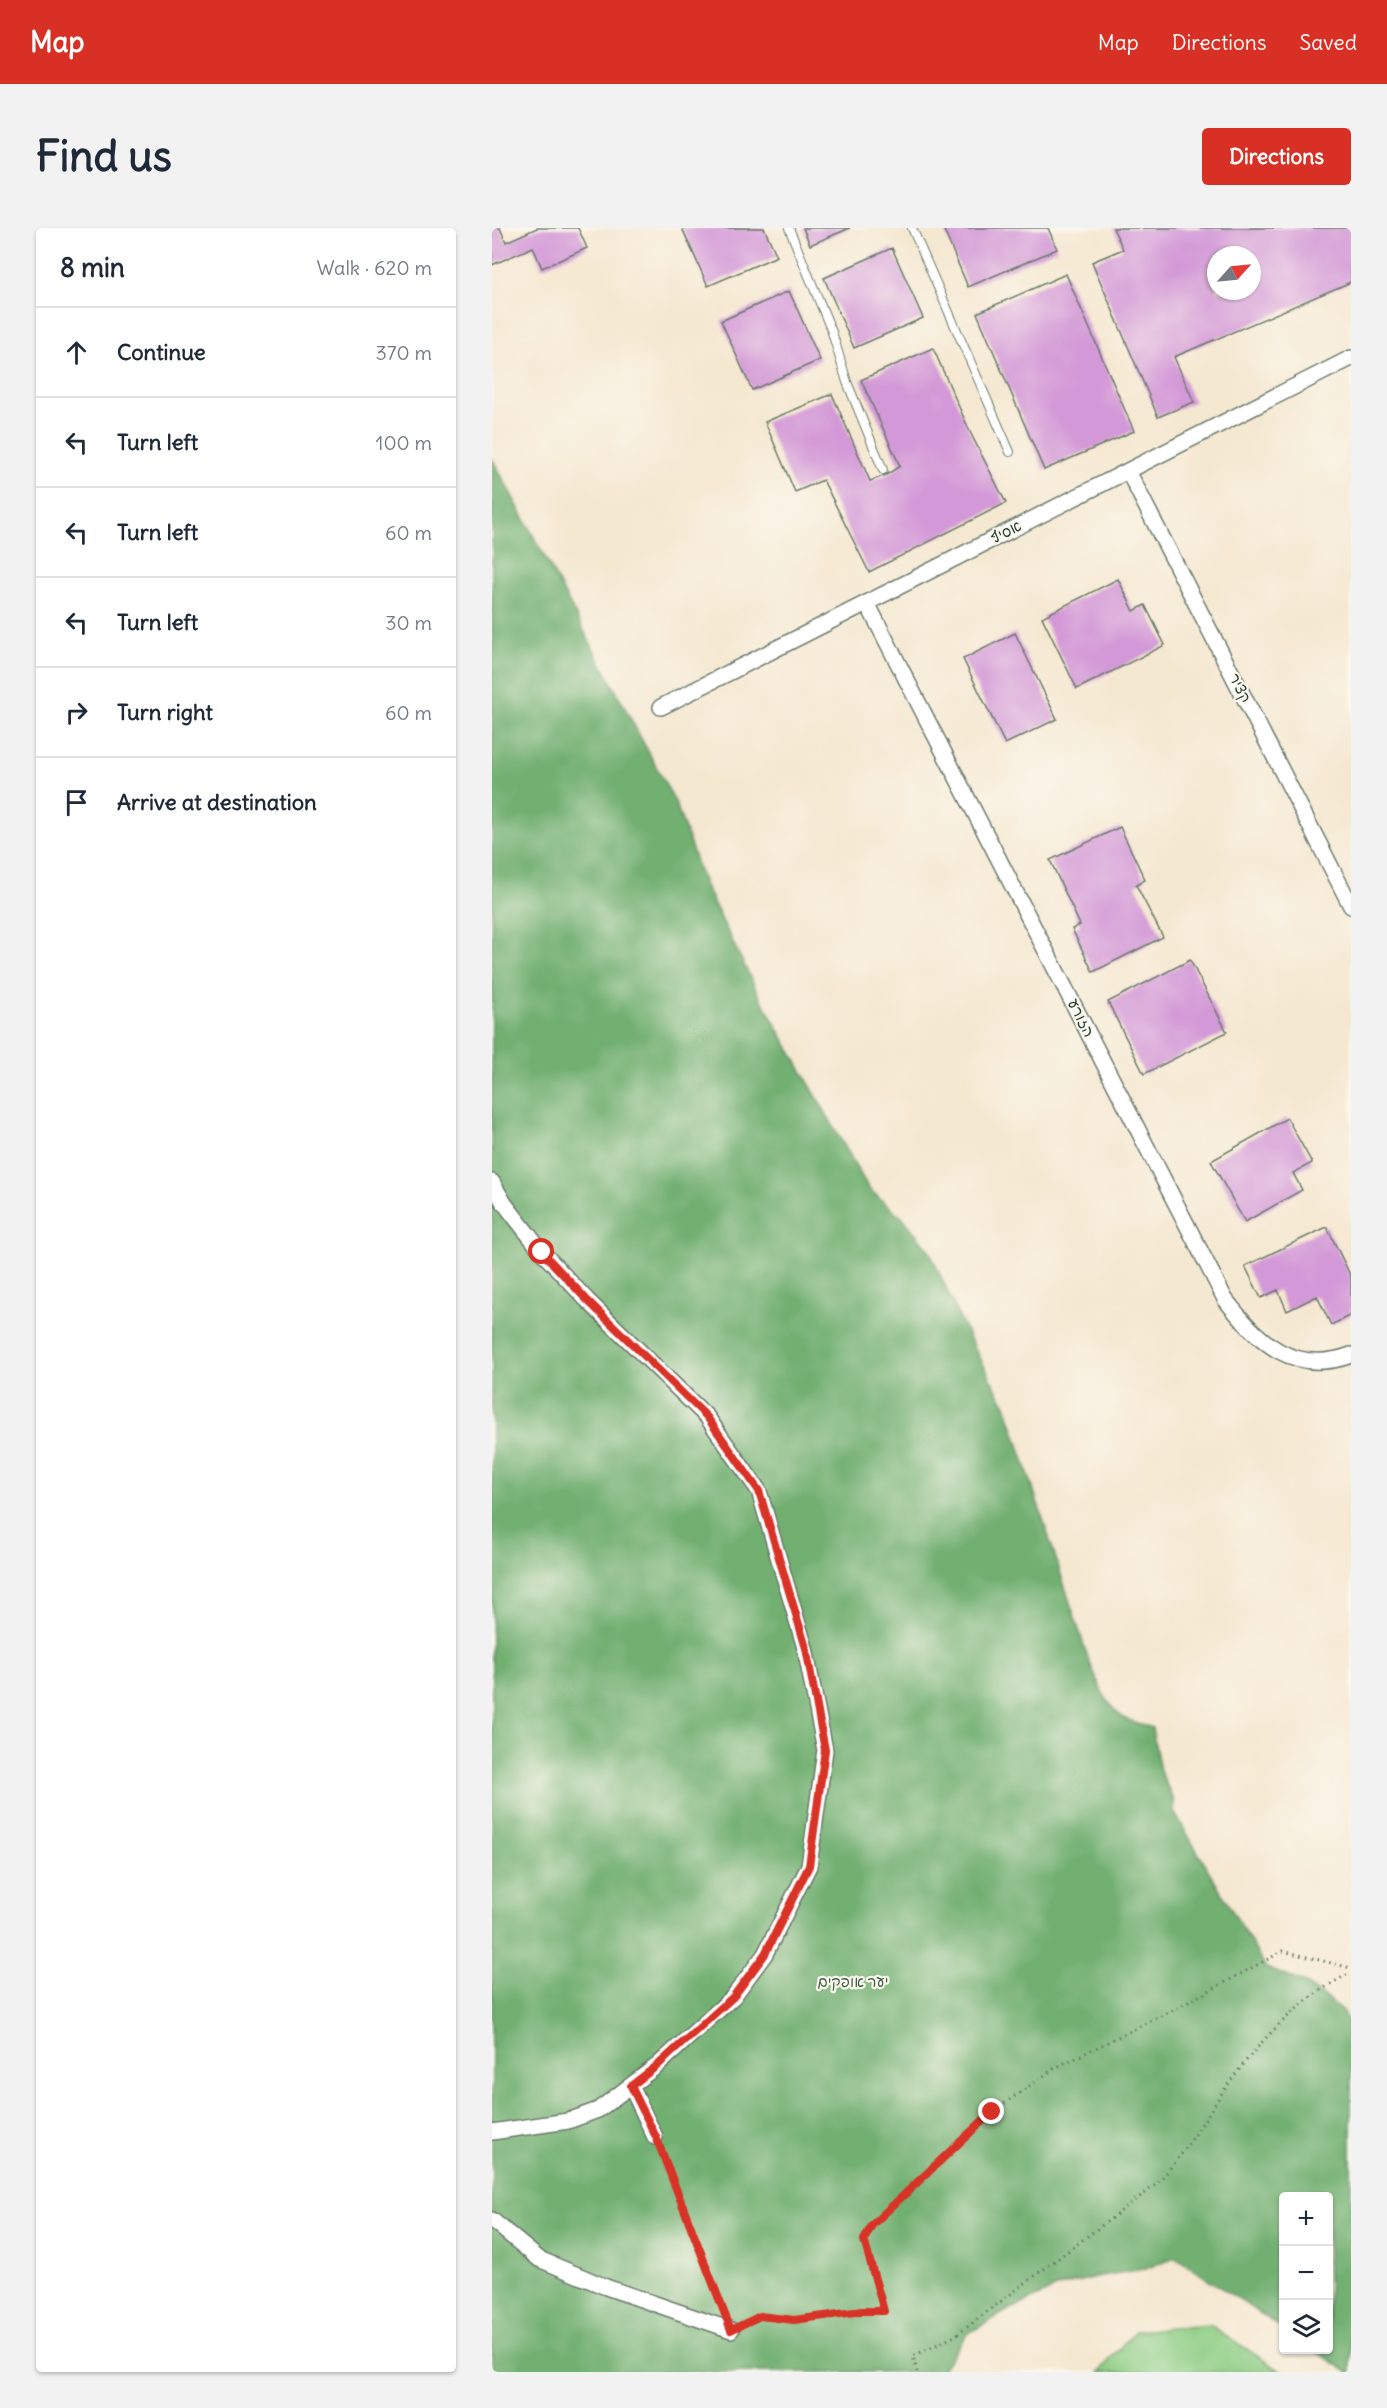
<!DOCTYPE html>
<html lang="en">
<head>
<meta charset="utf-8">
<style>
	:root { --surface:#fff; --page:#f2f2f3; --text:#1f2937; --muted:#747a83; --line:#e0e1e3; --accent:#d93025 }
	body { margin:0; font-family:Delius,"Playpen Sans Hebrew",sans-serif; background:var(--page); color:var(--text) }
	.controls { position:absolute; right:18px; bottom:18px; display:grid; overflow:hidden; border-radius:6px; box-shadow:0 2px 4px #0004 }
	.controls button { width:54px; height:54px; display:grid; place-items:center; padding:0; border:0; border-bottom:2px solid var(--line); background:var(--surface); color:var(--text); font:30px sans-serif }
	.compass { position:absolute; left:715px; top:18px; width:54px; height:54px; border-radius:50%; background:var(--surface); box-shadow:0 2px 4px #0004; rotate:63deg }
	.stop { position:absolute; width:18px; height:18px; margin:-14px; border:4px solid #d93025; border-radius:50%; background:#fff }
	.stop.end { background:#d93025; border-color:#fff; box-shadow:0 2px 6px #0008 }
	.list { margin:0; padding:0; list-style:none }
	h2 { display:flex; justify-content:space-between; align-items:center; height:78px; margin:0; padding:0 24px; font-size:26px }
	h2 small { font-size:20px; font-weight:400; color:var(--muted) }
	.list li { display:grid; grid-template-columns:39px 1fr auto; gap:18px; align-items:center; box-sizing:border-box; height:90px; padding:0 24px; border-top:2px solid var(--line) }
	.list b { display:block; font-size:22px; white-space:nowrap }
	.list em { font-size:20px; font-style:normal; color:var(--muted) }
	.icon { flex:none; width:33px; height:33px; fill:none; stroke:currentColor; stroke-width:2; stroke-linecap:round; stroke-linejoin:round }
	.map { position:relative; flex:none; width:859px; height:2144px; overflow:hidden; border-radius:6px }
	header { display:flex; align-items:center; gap:36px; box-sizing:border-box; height:84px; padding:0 30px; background:var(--accent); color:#fff }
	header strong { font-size:28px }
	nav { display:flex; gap:33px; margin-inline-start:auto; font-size:21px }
	.intro { display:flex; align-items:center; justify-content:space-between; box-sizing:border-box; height:144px; padding:0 36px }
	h1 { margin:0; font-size:42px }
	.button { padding:15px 27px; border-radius:6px; background:var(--accent); color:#fff; font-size:21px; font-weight:700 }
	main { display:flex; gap:36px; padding:0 36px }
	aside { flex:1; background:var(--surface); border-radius:6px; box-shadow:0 2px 4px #0004 }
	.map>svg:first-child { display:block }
	.green { fill:#8dcd84; stroke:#56855c; stroke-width:1.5 }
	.forest { fill:#72b072; stroke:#487653; stroke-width:1.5 }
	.building { fill:#d398d7; fill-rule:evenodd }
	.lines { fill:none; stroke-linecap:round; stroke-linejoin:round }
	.lane-casing { stroke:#6a796b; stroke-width:10 }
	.street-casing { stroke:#6a796b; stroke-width:18 }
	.path { stroke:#6a796b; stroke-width:3; stroke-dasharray:1.5 4.5; stroke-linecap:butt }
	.lane { stroke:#fff; stroke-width:8 }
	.street { stroke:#fff; stroke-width:15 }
	.route { stroke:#d93025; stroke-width:8 }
	.labels { text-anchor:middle; stroke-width:4.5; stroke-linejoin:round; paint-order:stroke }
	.street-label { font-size:15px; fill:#1f3d34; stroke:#fbf7ec }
	.park-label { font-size:15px; fill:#3a6148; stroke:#fbf7ec }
</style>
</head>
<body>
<header>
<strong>Map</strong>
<nav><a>Map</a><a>Directions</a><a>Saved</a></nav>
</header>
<div class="intro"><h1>Find us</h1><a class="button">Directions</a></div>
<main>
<aside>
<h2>8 min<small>Walk · 620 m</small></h2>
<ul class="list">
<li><svg class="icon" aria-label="ahead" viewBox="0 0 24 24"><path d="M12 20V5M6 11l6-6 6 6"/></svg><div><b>Continue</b></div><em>370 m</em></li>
<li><svg class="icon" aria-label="left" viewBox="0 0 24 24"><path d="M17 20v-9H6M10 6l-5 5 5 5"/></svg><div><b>Turn left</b></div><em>100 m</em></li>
<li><svg class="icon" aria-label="left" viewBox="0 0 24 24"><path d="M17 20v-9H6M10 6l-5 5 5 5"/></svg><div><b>Turn left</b></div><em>60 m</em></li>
<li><svg class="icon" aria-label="left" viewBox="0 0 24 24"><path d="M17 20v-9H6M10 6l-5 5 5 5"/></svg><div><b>Turn left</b></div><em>30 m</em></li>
<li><svg class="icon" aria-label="right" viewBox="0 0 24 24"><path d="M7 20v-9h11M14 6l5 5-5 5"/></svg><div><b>Turn right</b></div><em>60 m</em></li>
<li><svg class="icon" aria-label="arrive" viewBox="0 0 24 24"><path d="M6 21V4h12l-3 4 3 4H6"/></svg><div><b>Arrive at destination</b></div></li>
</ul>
</aside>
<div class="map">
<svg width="859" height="2144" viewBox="0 0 859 2144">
	<rect width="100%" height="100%" fill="#fbf7ec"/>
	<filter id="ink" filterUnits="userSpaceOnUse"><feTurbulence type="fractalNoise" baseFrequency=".0167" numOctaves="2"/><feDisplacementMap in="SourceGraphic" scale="12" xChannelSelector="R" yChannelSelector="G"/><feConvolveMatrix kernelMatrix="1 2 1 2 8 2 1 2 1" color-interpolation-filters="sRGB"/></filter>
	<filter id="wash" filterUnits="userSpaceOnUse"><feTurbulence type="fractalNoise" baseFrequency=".008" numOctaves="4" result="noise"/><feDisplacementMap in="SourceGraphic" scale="24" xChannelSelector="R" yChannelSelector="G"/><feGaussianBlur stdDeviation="1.35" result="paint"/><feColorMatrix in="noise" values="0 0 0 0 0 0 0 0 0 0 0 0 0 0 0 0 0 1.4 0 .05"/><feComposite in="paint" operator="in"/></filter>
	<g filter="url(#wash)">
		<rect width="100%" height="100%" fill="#f5e8d1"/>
		<path class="green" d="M718,2097L790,2144H607L643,2103Z"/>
		<path class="forest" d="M0,230L184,576L212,656L267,767L377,961L412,991L437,1022L468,1091L504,1161L514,1177L597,1433C605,1451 614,1480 632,1490C640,1494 651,1497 660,1500L668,1543L682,1573V1584L774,1740L810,1754L839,1773L851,1785L859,1798V2144H856L822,2122H836V1968H792L791,2101L683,2029L653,2041L608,2048L569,2058L513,2084L475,2106L448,2144H0Z"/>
		<g id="blocks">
			<path class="building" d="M0,0H8L14,14L45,0H86L95,20L50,40L41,19L0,37Z
				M190,0H272L285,28L216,58Z
				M311,0H358L318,17Z
				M451,0H556L565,21L476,59Z
				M621,0H859V54L682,129L702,174L666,189L600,34L631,21ZM724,27H760V63H724Z
				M400,20L431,90L362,120L332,50Z
				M574,46L642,203L552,242L485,85Z
				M297,63L328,132L260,162L229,93Z
				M441,120L479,206L514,275L377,344L331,252L303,264L273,194L340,166L378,253L394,247L408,238L369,152Z
				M626,351L642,383L653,377L673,417L585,461L550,389Z
				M523,405L565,491L513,516L471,431Z
				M628,599L653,652L644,657L671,709L601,744L580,701L588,697L558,632Z
				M698,732L735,804L652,846L616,774Z
				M795,890L820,935L801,945L810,962L753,994L719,933Z
				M835,999L859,1049V1087L839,1097L825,1068L795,1083L786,1062L769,1070L753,1038Z"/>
		</g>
	</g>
	<g filter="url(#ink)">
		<use href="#blocks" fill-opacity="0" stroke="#6a796b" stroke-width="1.5"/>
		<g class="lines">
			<defs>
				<path id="lane" d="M297,0L340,104L355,154L391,242
					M420,0L518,224"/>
				<path id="street" d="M636,243L859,678
					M375,375L733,1071C766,1114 802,1148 859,1127
					M169,479L859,130
					M0,954L12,975L50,1024L94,1071L215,1189L267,1263L313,1420L333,1522L317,1638L273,1726L241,1769L166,1837L106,1882L76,1893L0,1904
					M139,1858L163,1909
					M0,1992L47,2031L114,2059L239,2102"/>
			</defs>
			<use href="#lane" class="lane-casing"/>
			<use href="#street" class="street-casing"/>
			<path class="path" d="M169,1922L232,2083
				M251,2096L268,2088L301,2092L370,2083H392L372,2012L380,1997L500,1884L563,1840L685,1780L791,1723L859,1740
				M425,2144L421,2128L463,2108L661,1959C693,1928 713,1888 740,1851C770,1810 812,1767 859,1745"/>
			<use href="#lane" class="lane"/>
			<use href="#street" class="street"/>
		</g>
	</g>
	<g class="lines" filter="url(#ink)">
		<path class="route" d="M50,1024L94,1071L215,1189L267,1263L314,1420L333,1522L317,1638L273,1726L241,1769L166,1837L139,1858L164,1909L239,2102L268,2088L302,2092L370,2083H392L372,2012L380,1997L500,1884"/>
	</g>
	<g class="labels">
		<g class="street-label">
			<text transform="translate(514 304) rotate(-27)" y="5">אסיף</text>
			<text transform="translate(748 460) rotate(63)" y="5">קציר</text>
			<text transform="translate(589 790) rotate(63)" y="5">הזורע</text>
		</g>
		<g class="park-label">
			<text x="361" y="1759">יער אופקים</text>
		</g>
	</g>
</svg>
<div class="controls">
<button>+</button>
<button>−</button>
<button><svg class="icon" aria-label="layers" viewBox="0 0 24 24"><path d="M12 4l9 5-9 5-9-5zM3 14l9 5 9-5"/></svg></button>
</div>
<svg class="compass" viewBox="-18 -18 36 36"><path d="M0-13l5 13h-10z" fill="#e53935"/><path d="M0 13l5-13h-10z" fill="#747a83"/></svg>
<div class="stop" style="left:50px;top:1024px"></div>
<div class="stop end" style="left:500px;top:1884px"></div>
</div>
</main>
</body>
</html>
